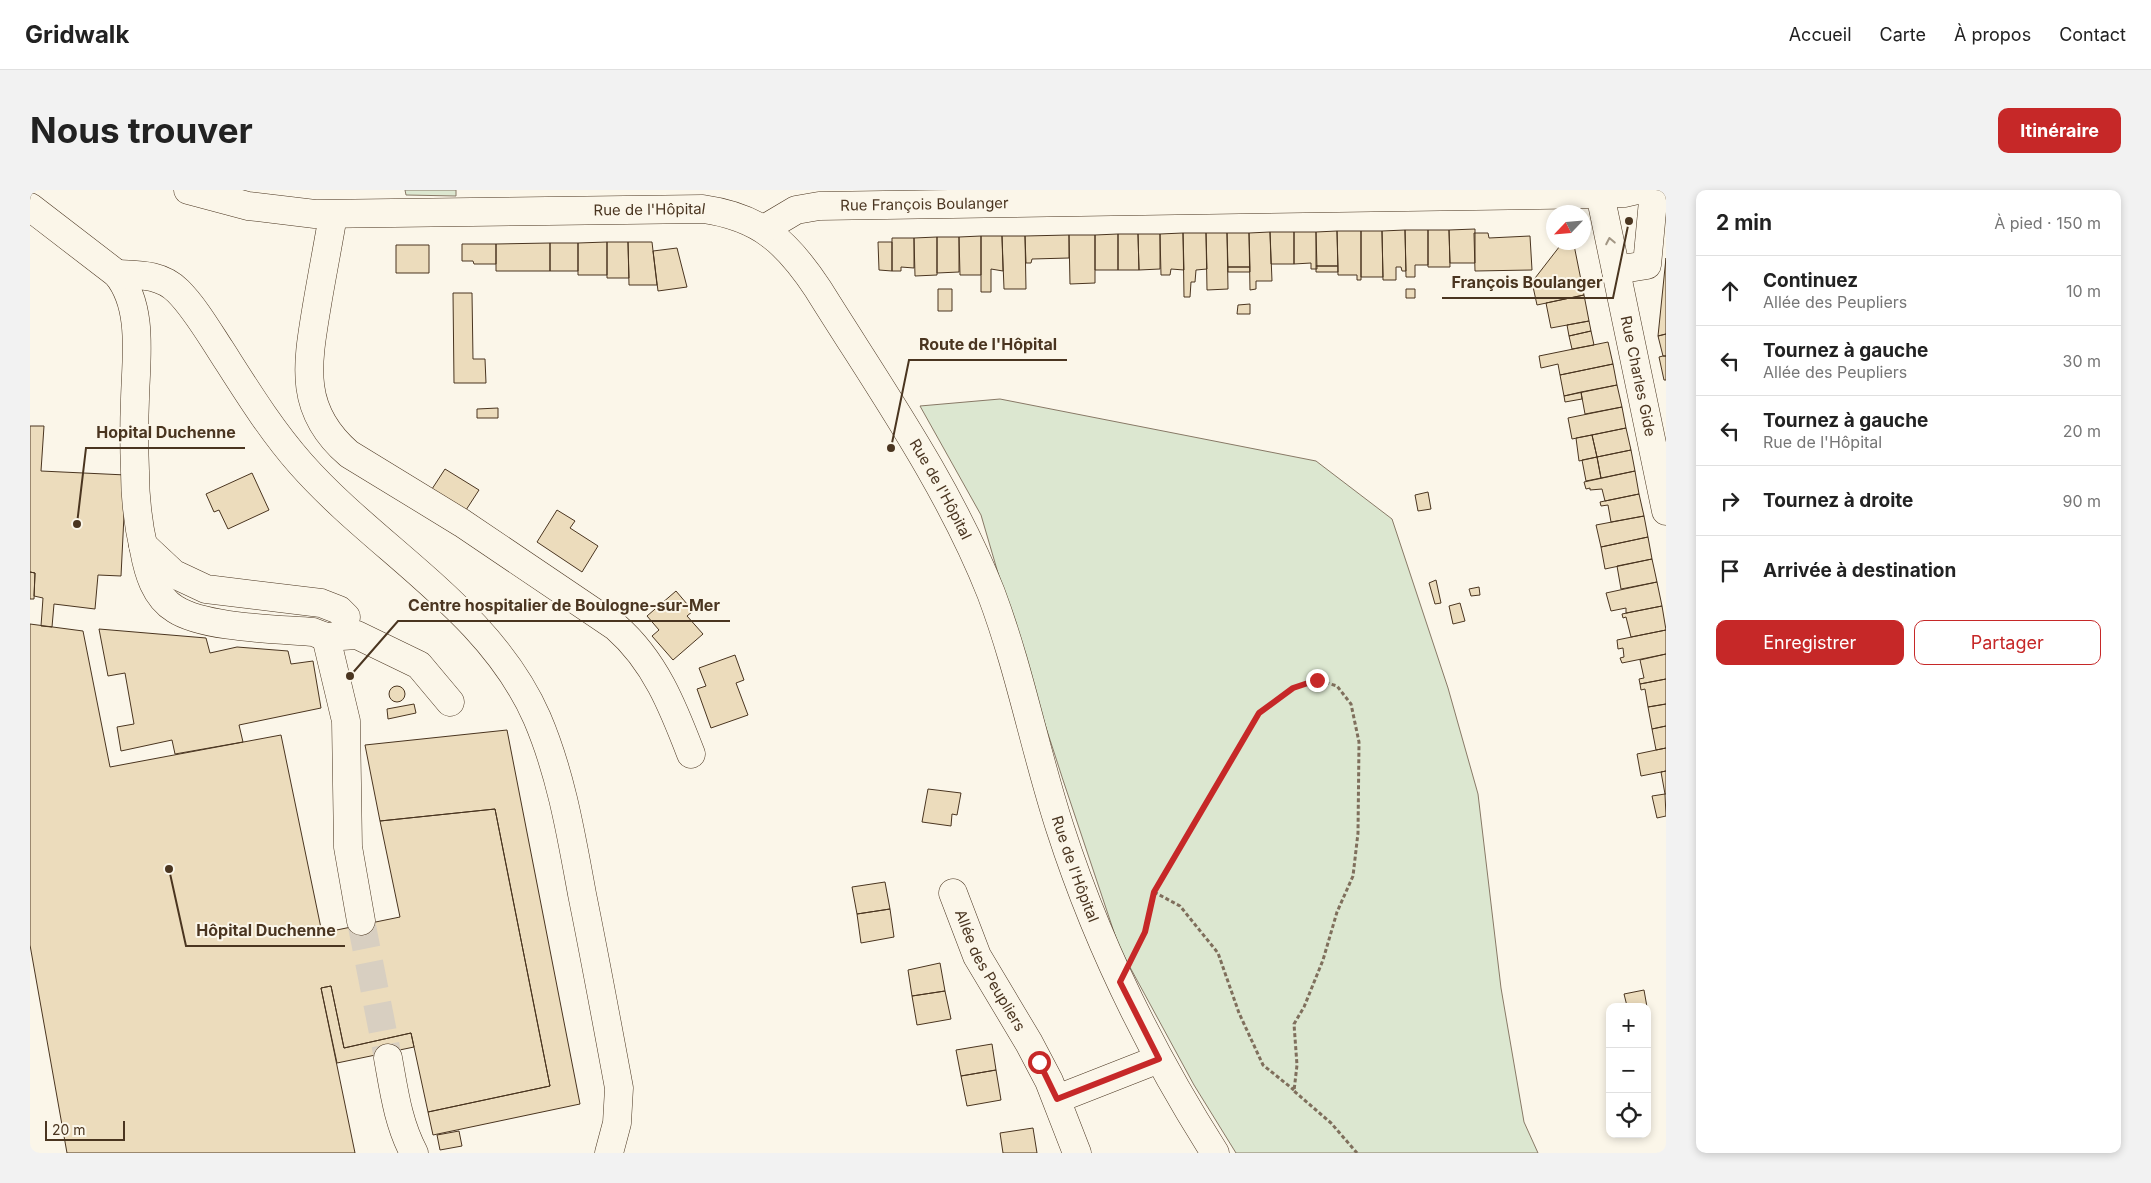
<!DOCTYPE html>
<html lang="fr">
<head>
<meta charset="utf-8">
<style>
	:root { --surface:#fff; --page:#f2f2f2; --text:#222; --muted:#767676; --line:#e0e0e0; --accent:#c62828 }
	body { margin:0; font-family:Inter,sans-serif; background:var(--page); color:var(--text) }
	.controls { position:absolute; right:15px; bottom:15px; display:grid; overflow:hidden; border-radius:10px; box-shadow:0 2px 8px #0003 }
	.controls button { width:45px; height:45px; display:grid; place-items:center; padding:0; border:0; border-bottom:1px solid var(--line); background:var(--surface); color:var(--text); font:25px sans-serif }
	.compass { position:absolute; left:1516px; top:15px; width:45px; height:45px; border-radius:50%; background:var(--surface); box-shadow:0 2px 8px #0003; rotate:244deg }
	.scale { position:absolute; left:15px; bottom:12px; width:80px; box-sizing:border-box; padding-left:5px; border:2px solid #4a3520; border-top:0; font-size:14px; line-height:18px; white-space:nowrap; color:#4a3520; -webkit-text-stroke:4px #fbf6e9; paint-order:stroke }
	.stop { position:absolute; width:15px; height:15px; margin:-11px; border:4px solid #c62828; border-radius:50%; background:#fff }
	.stop.end { background:#c62828; border-color:#fff; box-shadow:0 1px 5px #0008 }
	.list { margin:0; padding:0; list-style:none }
	h2 { display:flex; justify-content:space-between; align-items:center; height:65px; margin:0; padding:0 20px; font-size:21px }
	h2 small { font-size:16px; font-weight:400; color:var(--muted) }
	.list li { display:grid; grid-template-columns:32px 1fr auto; gap:15px; align-items:center; box-sizing:border-box; height:70px; padding:0 20px; border-top:1px solid var(--line) }
	.list b { display:block; font-size:19px; white-space:nowrap }
	.list p { margin:0; font-size:16px; white-space:nowrap; color:var(--muted) }
	.list em { font-size:16px; font-style:normal; color:var(--muted) }
	.actions { display:flex; gap:10px; padding:15px 20px }
	.actions a { flex:1; padding:11px 0; border:1px solid var(--accent); border-radius:10px; text-align:center; font-size:18px; color:var(--accent) }
	.actions .main { background:var(--accent); color:#fff }
	.icon { flex:none; width:28px; height:28px; fill:none; stroke:currentColor; stroke-width:2; stroke-linecap:round; stroke-linejoin:round }
	.map { position:relative; flex:none; width:1636px; height:963px; overflow:hidden; border-radius:10px }
	header { display:flex; align-items:center; gap:30px; box-sizing:border-box; height:70px; padding:0 25px; background:var(--surface); border-bottom:1px solid var(--line) }
	header strong { font-size:24px }
	nav { display:flex; gap:28px; margin-inline-start:auto; font-size:18px }
	.intro { display:flex; align-items:center; justify-content:space-between; box-sizing:border-box; height:120px; padding:0 30px }
	h1 { margin:0; font-size:35px }
	.button { padding:12px 22px; border-radius:10px; background:var(--accent); color:#fff; font-size:18px; font-weight:700 }
	main { display:flex; gap:30px; padding:0 30px }
	aside { flex:1; background:var(--surface); border-radius:10px; box-shadow:0 2px 8px #0003 }
	.map>svg:first-child { display:block }
	.green { fill:#dce7d0; stroke:#887966 }
	.building { fill:#ecdcbc; stroke:#4a3520 }
	.lines { fill:none; stroke-linecap:round; stroke-linejoin:round }
	.minor-tunnel { stroke:#d8cfc1; stroke-width:28; stroke-dasharray:28 14; stroke-linecap:butt }
	.minor-casing { stroke:#4a3520; stroke-width:29 }
	.path { stroke:#7f6f5c; stroke-width:3; stroke-dasharray:4 2.5; stroke-linecap:butt }
	.minor { stroke:#fbf6e9; stroke-width:28 }
	.oneway { stroke:#a29684 }
	.route { stroke:#c62828; stroke-width:6 }
	.labels { text-anchor:middle; stroke-width:4; stroke-linejoin:round; paint-order:stroke }
	.street-label { font-size:15px; fill:#4a3520; stroke:#fbf6e9 }
	.leader { fill:none; stroke:#4a3520; stroke-width:2 }
	.callout-dot { fill:#4a3520; stroke:#fbf6e9; stroke-width:2 }
	.callout-label { font-size:16px; text-anchor:middle; font-weight:bold; fill:#4a3520; stroke:#fbf6e9; stroke-width:4; stroke-linejoin:round; paint-order:stroke }
</style>
</head>
<body>
<header>
<strong>Gridwalk</strong>
<nav><a>Accueil</a><a>Carte</a><a>À propos</a><a>Contact</a></nav>
</header>
<div class="intro"><h1>Nous trouver</h1><a class="button">Itinéraire</a></div>
<main>
<div class="map">
<svg width="1636" height="963" viewBox="0 0 1636 963">
	<rect width="100%" height="100%" fill="#fbf6e9"/>
	<path class="green" d="M375,0H426V6L376,5Z
		M970,209L1286,271L1362,329L1418,498L1448,604L1471,798L1494,932L1508,963H1206L1164,895L1089,757L1033,590L987,448L951,325L890,216Z"/>
	<path class="building" d="M1445,39V73H1420L1419,40Z
		M1375,40L1376,81H1372L1371,77H1366V90H1353L1352,41Z
		M1375,40H1398V75H1385V87H1376Z
		M1398,40H1419L1420,77H1398Z
		M1307,41L1308,76H1286V42Z
		M1307,41H1331V90H1327V85H1308Z
		M1331,41H1352L1353,87H1331Z
		M1240,42H1264V74H1241Z
		M1240,42L1242,91H1226V99L1220,100L1219,43Z
		M1264,42H1286L1287,79H1281V73L1264,74Z
		M1153,43L1154,80L1141,79L1140,85H1131L1130,44Z
		M1153,43H1176L1177,79L1166,80L1165,92H1161L1160,107H1154Z
		M1176,43H1197L1198,99L1177,100Z
		M1197,43H1219L1220,77H1198Z
		M1444,43H1458L1459,48L1500,46L1502,80L1445,81Z
		M1088,44V80H1065V45Z
		M1088,44H1108L1109,80H1088Z
		M1108,44H1130V79L1109,80Z
		M1039,45V68L1002,69L1001,73H996L995,46Z
		M1039,45H1065V93L1040,94Z
		M951,46H972L973,81L961,79V102H951Z
		M951,46V85H930L929,47Z
		M972,46H995L996,99H974Z
		M907,47H929V82L907,83Z
		M907,47V85L885,86L884,48Z
		M862,48H884V78L871,77V81H862Z
		M577,52H598L599,88H577Z
		M577,52V85H548V53Z
		M598,52H622L627,95H599Z
		M848,52H862V81L849,80Z
		M1533,52L1544,55L1554,105L1507,115L1502,92Z
		M520,53V81H466V54Z
		M520,53H548V81H520Z
		M432,54H466V74H444L443,71H432Z
		M366,55H399V83H366Z
		M647,58L657,97L628,101L623,61Z
		M1636,68V144L1628,146Z
		M1286,76H1308V82H1286Z
		M1198,77H1220V82H1198Z
		M908,99H922V121H908Z
		M1376,99H1385V108H1376Z
		M423,103H442L443,169H455L456,193H424Z
		M1554,105L1559,131L1521,138L1516,113Z
		M1220,114V124H1207L1208,115Z
		M1559,131L1561,141L1539,146L1537,135Z
		M1561,141L1564,155L1542,159L1539,146Z
		M1636,144V166H1633L1628,146Z
		M1578,152L1583,174L1530,185L1528,174L1511,178L1509,166Z
		M1633,166H1636V190H1634L1629,167Z
		M1583,174L1587,195L1534,206L1530,185Z
		M1587,195L1592,217L1555,224L1551,202Z
		M1551,202L1552,209L1535,212L1534,206Z
		M1592,217L1596,238L1542,249L1538,228Z
		M468,218V228H447V219Z
		M0,236H14L11,281L96,285L91,386L68,385L65,419L24,414L22,437L11,436L13,408L4,406L5,383L0,382Z
		M1596,238L1601,260L1567,267L1562,245Z
		M1562,245L1567,267L1549,271L1546,248Z
		M1601,260L1605,281L1571,288L1567,267Z
		M1567,267L1571,288L1556,291L1552,270Z
		M415,279L449,300L436,320L402,299Z
		M1605,281L1609,304L1575,311L1572,299L1560,300V298L1556,299L1554,292Z
		M222,283L239,320L198,339L189,320L184,322L176,304Z
		M1398,302L1401,319L1388,321L1385,305Z
		M1609,304L1614,326L1581,332L1578,315L1571,316L1570,312Z
		M527,320L545,331L540,338L568,356L552,382L507,352Z
		M1614,326L1618,347L1571,357L1566,335Z
		M1618,347L1622,369L1575,379L1571,357Z
		M1622,369L1627,392L1591,399L1587,376Z
		M0,382L5,383L4,409H0Z
		M1406,390L1411,413L1405,414L1399,393Z
		M1627,392L1632,416L1596,423V418L1581,421L1576,403Z
		M1449,397L1450,405L1441,406L1439,399Z
		M646,401L663,421L657,426L673,444L643,470L622,446L629,440L617,426Z
		M1430,413L1435,431L1423,434L1419,416Z
		M1632,416L1636,440L1601,447L1596,427L1593,428L1592,424Z
		M0,434L53,441L80,577L251,545L292,743L370,727L350,631L465,619L520,896L398,922L381,843L314,858L301,796L291,798L325,963H37L0,755Z
		M69,439L176,448L180,463L207,457L258,461L261,474L283,471L291,518L209,535L213,552L145,564L142,550L91,561L87,537L104,534L95,483L78,486Z
		M1636,440V464L1592,473L1590,468L1594,467L1593,458L1588,459L1587,450Z
		M1636,464V489L1610,494L1609,489L1614,488L1610,470Z
		M705,465L714,490L706,493L718,525L681,538L667,499L676,496L669,478Z
		M1636,489V514L1618,517L1615,499L1611,500L1610,494Z
		M359 504a8 8 0 1 1 16 0a8 8 0 1 1-16 0Z
		M384,514L386,523L358,529L357,519Z
		M1636,514V536L1622,539L1618,517Z
		M1636,536V558L1626,560L1622,539Z
		M477,540L550,914L403,945L398,922L520,896L465,619L350,631L335,555Z
		M1636,558V581L1611,586L1607,564Z
		M1636,581V604H1635L1631,582Z
		M898,599L931,603L927,625L922,624L921,636L892,632Z
		M1635,604L1636,626L1627,628L1622,606Z
		M855,692L860,719L827,724L822,697Z
		M860,719L864,747L831,753L827,724Z
		M910,773L915,801L882,806L878,780Z
		M301,796L314,858L381,843L384,857L307,873L291,798Z
		M1614,800L1617,817H1592L1597,816L1594,804Z
		M915,801L921,829L887,835L882,806Z
		M962,854L966,880L931,886L926,860Z
		M966,880L971,910L937,916L931,886Z
		M1003,938L1007,963H973L970,943Z
		M429,941L432,956L410,960L407,945Z"/>
	<g class="lines">
		<path class="minor-tunnel" d="M331,731L358,868"/>
		<defs>
			<g id="minor">
				<path id="s1" d="M158,0L218,16L285,24L673,19C730,27 757,52 788,99C849,197 918,294 961,403C990,480 1005,561 1030,638C1067,753 1120,861 1185,963"/>
				<path id="s2" d="M1570,4L1636,321"/>
				<path d="M0,17L87,84C114,117 106,168 105,209C104,233 104,257 105,281C105,308 108,334 114,360C118,382 125,407 145,419C174,438 247,439 283,442L296,447L327,445L389,475L420,512"/>
				<path d="M303,25C298,55 292,85 287,115C277,175 268,220 319,264L432,333L586,437C625,471 643,517 661,564"/>
				<path id="s3" d="M734,39L766,20L789,16L1570,4L1594,3L1607,0"/>
				<path d="M1586,80L1617,75L1624,0"/>
				<path d="M87,84C109,85 131,84 148,101C164,117 177,139 190,159C215,198 240,239 271,274C347,360 460,420 507,528C531,584 541,644 552,704C565,768 577,833 589,898L587,933L579,963"/>
				<path d="M113,355L144,384L176,399L291,413L309,420L316,427"/>
				<path d="M296,447L316,531L318,657L331,731"/>
				<path id="s4" d="M923,703L947,766L999,853L1019,891L1047,963"/>
				<path d="M358,868C364,901 368,933 384,963"/>
				<path d="M1027,909L1129,869"/>
			</g>
		</defs>
		<use href="#minor" class="minor-casing"/>
		<path class="path" d="M1124,702L1150,716L1188,763L1209,823L1233,875L1264,900
			M1107,760L1115,742L1124,702L1229,523L1263,498L1287,490L1307,496L1321,514L1329,552L1328,643L1323,686L1307,722L1293,770L1274,817L1264,834L1267,875L1264,901L1301,933L1327,963"/>
		<use href="#minor" class="minor"/>
	</g>
	<defs><path id="oneway-chevron" d="M-2-3.5L2.5 0L-2 3.5" fill="none" stroke-width="1.6" stroke-linecap="round" stroke-linejoin="round" transform="scale(1.25)"/></defs>
	<use class="oneway" href="#oneway-chevron" transform="translate(1580 51) rotate(-101)"/>
	<g class="lines">
		<path class="route" d="M1009,872L1027,909L1129,869L1090,792L1115,742L1124,702L1229,523L1263,498L1287,490"/>
	</g>
	<g class="labels">
		<g class="street-label">
			<text dy="5" stroke="none"><textPath href="#s3" startOffset="166">Rue François Boulanger</textPath></text>
			<text dy="5" stroke="none"><textPath href="#s1" startOffset="464">Rue de l'Hôpital</textPath></text>
			<text dy="5" stroke="none"><textPath href="#s2" startOffset="186">Rue Charles Gide</textPath></text>
			<text dy="5" stroke="none"><textPath href="#s1" startOffset="898">Rue de l'Hôpital</textPath></text>
			<text dy="5" stroke="none"><textPath href="#s1" startOffset="1302">Rue de l'Hôpital</textPath></text>
			<text dy="5" stroke="none"><textPath href="#s4" startOffset="86">Allée des Peupliers</textPath></text>
		</g>
	</g>
	<path class="leader" d="M1599 31L1583 108H1412M861 258L879 170H1037M47 334L56 258H215M320 486L368 431H700M139 679L156 756H315"/>
	<g class="callout-dot">
		<circle cx="1599" cy="31" r="5"/>
		<circle cx="861" cy="258" r="5"/>
		<circle cx="47" cy="334" r="5"/>
		<circle cx="320" cy="486" r="5"/>
		<circle cx="139" cy="679" r="5"/>
	</g>
	<g class="callout-label">
		<text x="1497" y="98">François Boulanger</text>
		<text x="958" y="160">Route de l'Hôpital</text>
		<text x="136" y="248">Hopital Duchenne</text>
		<text x="534" y="421">Centre hospitalier de Boulogne-sur-Mer</text>
		<text x="236" y="746">Hôpital Duchenne</text>
	</g>
</svg>
<div class="controls">
<button>+</button>
<button>−</button>
<button><svg class="icon" aria-label="locate" viewBox="0 0 24 24"><circle cx="12" cy="12" r="6"/><path d="M12 2v4M12 18v4M2 12h4M18 12h4"/></svg></button>
</div>
<svg class="compass" viewBox="-18 -18 36 36"><path d="M0-13l5 13h-10z" fill="#e53935"/><path d="M0 13l5-13h-10z" fill="#767676"/></svg>
<div class="scale">20 m</div>
<div class="stop" style="left:1009px;top:872px"></div>
<div class="stop end" style="left:1287px;top:490px"></div>
</div>
<aside>
<h2>2 min<small>À pied · 150 m</small></h2>
<ul class="list">
<li><svg class="icon" aria-label="ahead" viewBox="0 0 24 24"><path d="M12 20V5M6 11l6-6 6 6"/></svg><div><b>Continuez</b><p>Allée des Peupliers</p></div><em>10 m</em></li>
<li><svg class="icon" aria-label="left" viewBox="0 0 24 24"><path d="M17 20v-9H6M10 6l-5 5 5 5"/></svg><div><b>Tournez à gauche</b><p>Allée des Peupliers</p></div><em>30 m</em></li>
<li><svg class="icon" aria-label="left" viewBox="0 0 24 24"><path d="M17 20v-9H6M10 6l-5 5 5 5"/></svg><div><b>Tournez à gauche</b><p>Rue de l'Hôpital</p></div><em>20 m</em></li>
<li><svg class="icon" aria-label="right" viewBox="0 0 24 24"><path d="M7 20v-9h11M14 6l5 5-5 5"/></svg><div><b>Tournez à droite</b></div><em>90 m</em></li>
<li><svg class="icon" aria-label="arrive" viewBox="0 0 24 24"><path d="M6 21V4h12l-3 4 3 4H6"/></svg><div><b>Arrivée à destination</b></div></li>
</ul>
<div class="actions"><a class="main">Enregistrer</a><a>Partager</a></div>
</aside>
</main>
</body>
</html>
